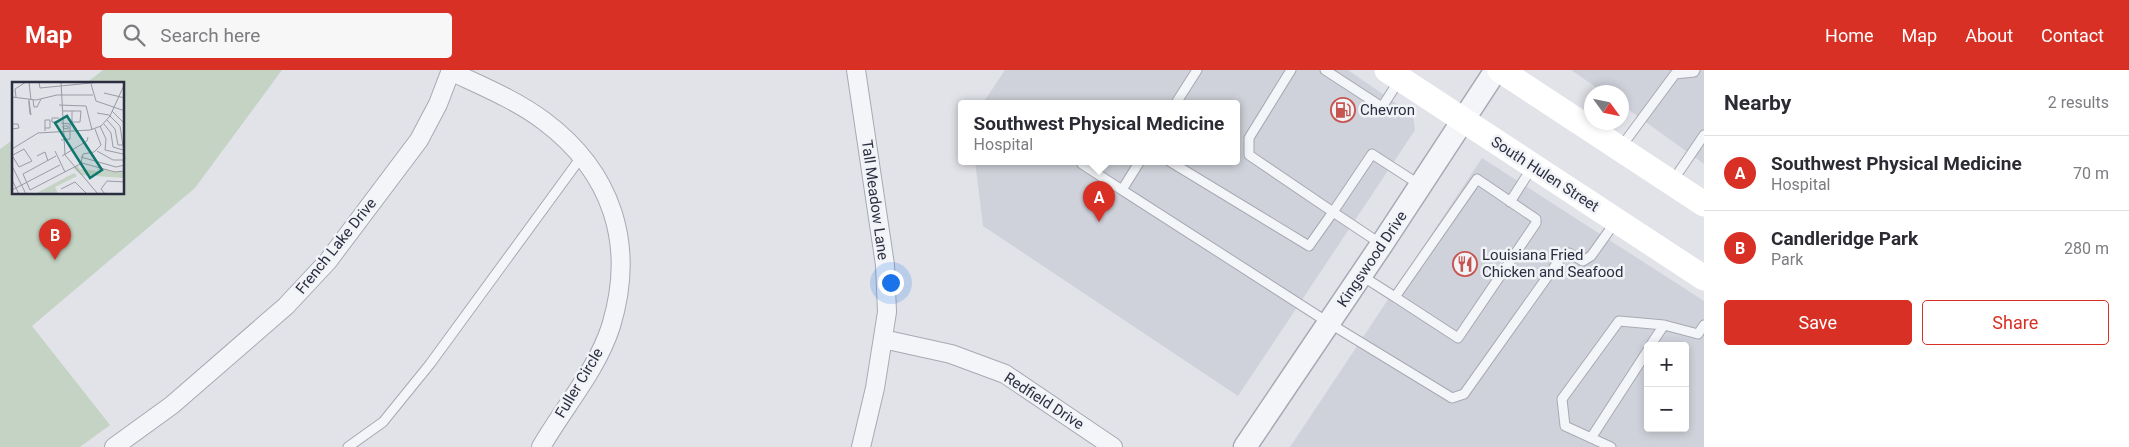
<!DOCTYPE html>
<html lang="en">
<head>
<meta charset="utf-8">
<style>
	:root { --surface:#fff; --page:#f7f7f7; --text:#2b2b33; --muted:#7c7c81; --line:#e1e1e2; --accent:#d93025 }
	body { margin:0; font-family:Roboto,sans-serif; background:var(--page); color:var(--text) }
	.controls { position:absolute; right:15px; bottom:15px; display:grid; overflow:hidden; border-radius:5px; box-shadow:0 2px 8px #0003 }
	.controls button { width:45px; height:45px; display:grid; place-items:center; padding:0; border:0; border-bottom:1px solid var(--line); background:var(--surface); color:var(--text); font:25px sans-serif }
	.compass { position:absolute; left:1584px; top:15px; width:45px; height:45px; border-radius:50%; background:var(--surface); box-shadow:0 2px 8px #0003; rotate:123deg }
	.you { position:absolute; left:890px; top:212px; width:18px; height:18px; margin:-12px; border:4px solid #fff; border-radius:50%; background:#1a73e8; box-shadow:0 0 0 8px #1a73e833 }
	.badge { display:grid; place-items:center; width:32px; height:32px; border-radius:50%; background:var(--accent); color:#fff; font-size:16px; font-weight:700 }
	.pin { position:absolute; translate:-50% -41px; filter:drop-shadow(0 1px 2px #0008) }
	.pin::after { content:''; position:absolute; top:26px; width:18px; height:15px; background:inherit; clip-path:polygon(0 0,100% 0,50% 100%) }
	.popup { position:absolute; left:958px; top:30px; width:282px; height:65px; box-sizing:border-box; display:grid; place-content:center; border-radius:5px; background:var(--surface); filter:drop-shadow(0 1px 4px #0005); font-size:16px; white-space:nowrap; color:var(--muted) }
	.popup b { font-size:19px; color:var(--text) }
	.popup::after { content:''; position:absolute; left:50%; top:100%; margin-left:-10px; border:10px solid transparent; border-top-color:var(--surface) }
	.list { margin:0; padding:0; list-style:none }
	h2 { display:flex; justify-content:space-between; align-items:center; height:65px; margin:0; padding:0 20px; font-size:21px }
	h2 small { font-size:16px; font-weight:400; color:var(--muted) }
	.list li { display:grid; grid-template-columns:32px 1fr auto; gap:15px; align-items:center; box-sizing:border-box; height:75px; padding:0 20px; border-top:1px solid var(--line) }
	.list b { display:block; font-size:19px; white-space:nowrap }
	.list p { margin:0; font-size:16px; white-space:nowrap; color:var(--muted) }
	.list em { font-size:16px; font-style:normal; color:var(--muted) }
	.actions { display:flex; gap:10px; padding:15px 20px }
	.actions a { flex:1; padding:11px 0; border:1px solid var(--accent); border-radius:5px; text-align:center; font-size:18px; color:var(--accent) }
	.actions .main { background:var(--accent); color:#fff }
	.icon { flex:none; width:28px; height:28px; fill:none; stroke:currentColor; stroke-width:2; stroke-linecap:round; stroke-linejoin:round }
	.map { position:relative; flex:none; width:1704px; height:377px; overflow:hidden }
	header { display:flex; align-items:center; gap:30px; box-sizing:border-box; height:70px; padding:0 25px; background:var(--accent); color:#fff }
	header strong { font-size:24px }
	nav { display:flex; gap:28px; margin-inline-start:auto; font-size:18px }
	.search { width:350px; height:45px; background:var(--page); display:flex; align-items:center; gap:12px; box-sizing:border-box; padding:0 18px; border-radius:5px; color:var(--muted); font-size:19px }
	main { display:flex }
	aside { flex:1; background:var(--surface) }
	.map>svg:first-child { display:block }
	.built { fill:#d0d2db; fill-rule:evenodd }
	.green { fill:#c4d3c3 }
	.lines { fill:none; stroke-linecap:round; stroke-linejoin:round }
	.service-casing { stroke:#a7a9b3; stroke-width:11 }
	.minor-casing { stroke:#a7a9b3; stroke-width:20 }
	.tertiary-casing { stroke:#a7a9b3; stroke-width:25 }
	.service { stroke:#f4f5f8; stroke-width:9 }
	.minor { stroke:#f4f5f8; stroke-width:18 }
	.tertiary { stroke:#f4f5f8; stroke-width:22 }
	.secondary { stroke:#fff; stroke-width:25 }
	.labels { text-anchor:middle; stroke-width:5; stroke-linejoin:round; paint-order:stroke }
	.poi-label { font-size:15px; fill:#2b2e40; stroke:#f1f3f7; text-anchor:start }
	.street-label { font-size:15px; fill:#2b2e40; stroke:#f1f3f7 }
	.inset-road { fill:none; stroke:#999ba5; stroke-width:1 }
	.view { fill:#0f766e; fill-opacity:0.15; stroke:#0f766e; stroke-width:2.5 }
	.inset-edge { fill:none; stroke:#2b2e40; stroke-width:2.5 }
</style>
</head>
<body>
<header>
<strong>Map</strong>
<div class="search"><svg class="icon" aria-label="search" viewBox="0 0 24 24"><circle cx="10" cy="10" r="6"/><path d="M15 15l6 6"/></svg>Search here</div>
<nav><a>Home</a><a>Map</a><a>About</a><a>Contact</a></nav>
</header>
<main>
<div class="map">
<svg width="1704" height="377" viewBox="0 0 1704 377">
	<rect width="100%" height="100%" fill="#e2e3e9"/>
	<path class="built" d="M1005,0H1348L1413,45L1415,60L1238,326L983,156L975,91H1236V33H983Z
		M1571,0H1704V94L1622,35V22H1603Z
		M1482,88L1704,231V377H1290ZM1648,276H1685V358H1648Z"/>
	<path class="green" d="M103,0H282L195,118L32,256L110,355L80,377H0V79L14,69V124H124V14H85Z"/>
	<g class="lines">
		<defs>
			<path id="service" d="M1325,0L1382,37L1400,9
				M1176,33L1197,0
				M1621,77L1675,4L1694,2L1695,0
				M1140,91L1122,120L1329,253L1452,328L1464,324L1560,189L1569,183L1583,191L1591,186L1616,151
				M1169,91L1309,176L1333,142L1249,85V68L1291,0
				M1082,94L1122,120
				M1477,109L1536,149V153L1458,268L1395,227Z
				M1672,112L1704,65
				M1510,132L1533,96
				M1381,174L1333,142L1372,84L1420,115
				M1362,206L1395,227
				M1650,276L1664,255
				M1591,368L1648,280
				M348,377L383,352L430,294L582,86
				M1611,377L1565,356L1562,329L1619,251L1664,255L1698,264L1704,255"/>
			<path id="minor" d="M856,0L885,195L887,242L875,318L861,377
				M450,1C482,16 516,30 544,51C612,102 636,174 611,256C597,300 564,337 541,377
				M883,269L951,284L1005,304L1113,377
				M114,377L172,335L286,236L328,191L419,70L438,34L451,0"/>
			<path id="tertiary" d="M1245,377L1382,174L1496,0"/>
		</defs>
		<use href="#service" class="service-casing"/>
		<use href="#minor" class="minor-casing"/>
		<use href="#tertiary" class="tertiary-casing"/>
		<use href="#service" class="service"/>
		<use href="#minor" class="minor"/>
		<use href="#tertiary" class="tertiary"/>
		<path class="secondary" d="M1387,0L1704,208
			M1500,0L1704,134"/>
	</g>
	<defs>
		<symbol id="fuel-ring" viewBox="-11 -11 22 22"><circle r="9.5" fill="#f1f3f7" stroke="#c7554f" stroke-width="1.5"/><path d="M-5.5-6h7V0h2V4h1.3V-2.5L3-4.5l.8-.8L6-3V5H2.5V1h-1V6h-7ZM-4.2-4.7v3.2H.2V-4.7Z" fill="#c7554f"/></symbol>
		<symbol id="restaurant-ring" viewBox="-11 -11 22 22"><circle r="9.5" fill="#f1f3f7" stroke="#c7554f" stroke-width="1.5"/><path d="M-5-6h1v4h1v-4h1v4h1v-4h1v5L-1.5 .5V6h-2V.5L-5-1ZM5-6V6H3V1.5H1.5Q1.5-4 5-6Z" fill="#c7554f"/></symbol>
	</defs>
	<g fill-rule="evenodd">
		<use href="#fuel-ring" x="1329" y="26" width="28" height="28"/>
		<use href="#restaurant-ring" x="1451" y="180" width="28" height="28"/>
	</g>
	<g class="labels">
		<g class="poi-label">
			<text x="1360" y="45">Chevron</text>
			<text x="1482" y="190">Louisiana Fried<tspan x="1482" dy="17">Chicken and Seafood</tspan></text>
		</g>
		<g class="street-label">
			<text transform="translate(1545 104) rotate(33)" y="5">South Hulen Street</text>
			<text transform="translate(875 130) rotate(82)" y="5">Tall Meadow Lane</text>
			<text transform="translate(336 176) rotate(-51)" y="5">French Lake Drive</text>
			<text transform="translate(1372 189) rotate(-56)" y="5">Kingswood Drive</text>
			<text transform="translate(579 313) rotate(-59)" y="5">Fuller Circle</text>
			<text transform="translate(1044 331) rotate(33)" y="5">Redfield Drive</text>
		</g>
	</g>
	<g transform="translate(12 12)">
		<rect width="112" height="112" fill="#e2e3e9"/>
		<path d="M65,83L68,87L85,89L87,85L100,90L112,89V96L69,93L61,86ZM62,91L65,94L43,105L46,112H23Z" fill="#c4d3c3"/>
		<path class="inset-road" d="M17,0L19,18M27,0L28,6L89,0M49,0L53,73L86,112M79,2L84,19L113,29M92,11L113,16M0,15L24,18L45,13H81M4,15L3,7L14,0M17,17V22L18,32L19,33L17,19M21,18L22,25H25L29,17M47,23L74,24L80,48M51,29H69L68,40H60V29M100,29L113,42M85,31L97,33L108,44L113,77M95,38L103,47L106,63H111M47,40H40V36H47M49,41L58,42V57L49,58M0,42H6L7,46L0,47M92,42L99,51L101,65L111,68M51,44H56V47L51,46ZM88,44L94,57L93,68L111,72M33,46H38V38H33V49M0,67L26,51L78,48L89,44L98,34L113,1M43,69L53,90M85,69L101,78H113M25,74L33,70L36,79M44,74L11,92L18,108L70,81L103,90L113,89M50,74L75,59L76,55M1,75L7,85L20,79L12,67L1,73M69,75L104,85L113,83M69,81L71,72L82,70L89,63L83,47M0,84L14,112M0,98L7,112M49,107L63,100L75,112M0,108L48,83M93,112L89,107L95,99L113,100"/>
		<path class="view" d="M55,34L90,88L78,96L43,41Z"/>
		<rect width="112" height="112" class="inset-edge"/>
	</g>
</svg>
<div class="controls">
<button>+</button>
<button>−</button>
</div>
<svg class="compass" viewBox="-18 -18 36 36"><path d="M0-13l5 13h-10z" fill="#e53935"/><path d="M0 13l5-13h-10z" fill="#7c7c81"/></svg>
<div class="you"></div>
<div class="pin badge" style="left:1099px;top:152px">A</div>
<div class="popup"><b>Southwest Physical Medicine</b>Hospital</div>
<div class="pin badge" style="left:55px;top:190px">B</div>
</div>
<aside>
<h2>Nearby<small>2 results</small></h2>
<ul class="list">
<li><span class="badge">A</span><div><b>Southwest Physical Medicine</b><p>Hospital</p></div><em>70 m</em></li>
<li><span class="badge">B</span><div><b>Candleridge Park</b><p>Park</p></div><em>280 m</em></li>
</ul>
<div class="actions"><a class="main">Save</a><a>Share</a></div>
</aside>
</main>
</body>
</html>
